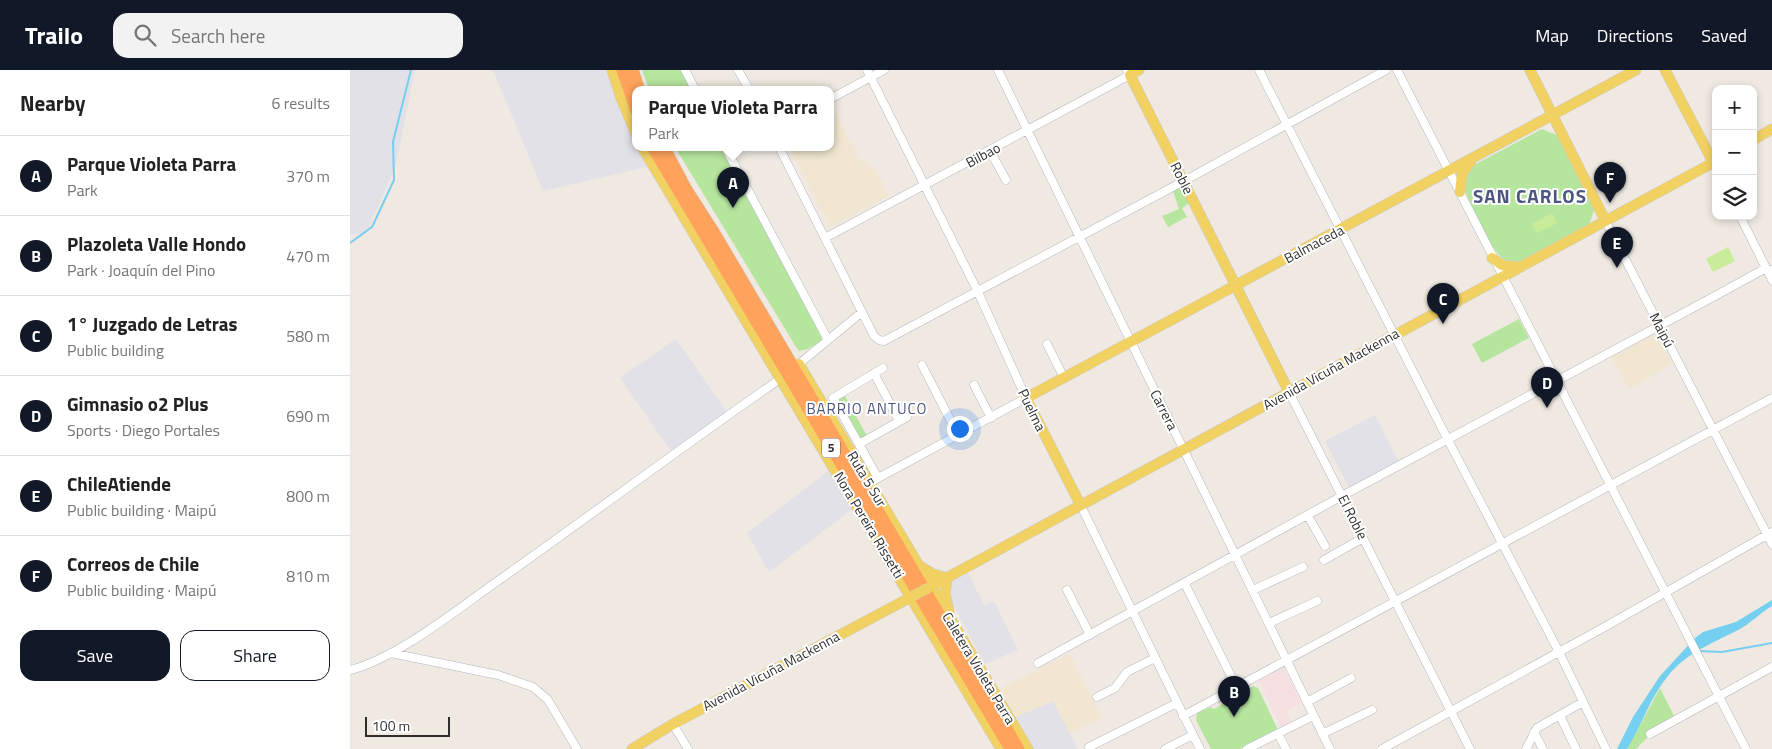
<!DOCTYPE html>
<html lang="en">
<head>
<meta charset="utf-8">
<style>
	:root { --surface:#fff; --page:#f2f2f2; --text:#222; --muted:#767676; --line:#e0e0e0; --accent:#111827 }
	body { margin:0; font-family:"Titillium Web",sans-serif; background:var(--page); color:var(--text) }
	.controls { position:absolute; right:15px; top:15px; display:grid; overflow:hidden; border-radius:10px; box-shadow:0 2px 8px #0003 }
	.controls button { width:45px; height:45px; display:grid; place-items:center; padding:0; border:0; border-bottom:1px solid var(--line); background:var(--surface); color:var(--text); font:25px sans-serif }
	.scale { position:absolute; left:15px; bottom:12px; width:85px; box-sizing:border-box; padding-left:5px; border:2px solid #2e2e2e; border-top:0; font-size:14px; line-height:18px; white-space:nowrap; color:#2e2e2e; -webkit-text-stroke:4px #fff; paint-order:stroke }
	.you { position:absolute; left:609px; top:358px; width:18px; height:18px; margin:-12px; border:4px solid #fff; border-radius:50%; background:#1a73e8; box-shadow:0 0 0 8px #1a73e833 }
	.badge { display:grid; place-items:center; width:32px; height:32px; border-radius:50%; background:var(--accent); color:#fff; font-size:16px; font-weight:700 }
	.pin { position:absolute; translate:-50% -41px; filter:drop-shadow(0 1px 2px #0008) }
	.pin::after { content:''; position:absolute; top:26px; width:18px; height:15px; background:inherit; clip-path:polygon(0 0,100% 0,50% 100%) }
	.popup { position:absolute; left:282px; top:16px; width:202px; height:65px; box-sizing:border-box; display:grid; place-content:center; border-radius:10px; background:var(--surface); filter:drop-shadow(0 1px 4px #0005); font-size:16px; white-space:nowrap; color:var(--muted) }
	.popup b { font-size:19px; color:var(--text) }
	.popup::after { content:''; position:absolute; left:50%; top:100%; margin-left:-10px; border:10px solid transparent; border-top-color:var(--surface) }
	.list { margin:0; padding:0; list-style:none }
	h2 { display:flex; justify-content:space-between; align-items:center; height:65px; margin:0; padding:0 20px; font-size:21px }
	h2 small { font-size:16px; font-weight:400; color:var(--muted) }
	.list li { display:grid; grid-template-columns:32px 1fr auto; gap:15px; align-items:center; box-sizing:border-box; height:80px; padding:0 20px; border-top:1px solid var(--line) }
	.list b { display:block; font-size:19px; white-space:nowrap }
	.list p { margin:0; font-size:16px; white-space:nowrap; color:var(--muted) }
	.list em { font-size:16px; font-style:normal; color:var(--muted) }
	.actions { display:flex; gap:10px; padding:15px 20px }
	.actions a { flex:1; padding:11px 0; border:1px solid var(--accent); border-radius:15px; text-align:center; font-size:18px; color:var(--accent) }
	.actions .main { background:var(--accent); color:#fff }
	.icon { flex:none; width:28px; height:28px; fill:none; stroke:currentColor; stroke-width:2; stroke-linecap:round; stroke-linejoin:round }
	.map { position:relative; flex:none; width:1422px; height:679px; overflow:hidden }
	header { display:flex; align-items:center; gap:30px; box-sizing:border-box; height:70px; padding:0 25px; background:var(--accent); color:#fff }
	header strong { font-size:24px }
	nav { display:flex; gap:28px; margin-inline-start:auto; font-size:18px }
	.search { width:350px; height:45px; background:var(--page); display:flex; align-items:center; gap:12px; box-sizing:border-box; padding:0 18px; border-radius:15px; color:var(--muted); font-size:19px }
	main { display:flex }
	aside { flex:1; background:var(--surface) }
	.map>svg:first-child { display:block }
	.industrial { fill:#e3e1e8 }
	.education { fill:#f0e6d1 }
	.medical { fill:#f5dfe0 }
	.green { fill:#b6e59e }
	.pitch { fill:#c9ec9a }
	.water { fill:#75cff0 }
	.lines { fill:none; stroke-linecap:round; stroke-linejoin:round }
	.stream { stroke:#75cff0; stroke-width:2 }
	.minor-casing { stroke:#b4b7c1; stroke-width:9 }
	.major-casing { stroke:#c9c9c9; stroke-width:11 }
	.highway-casing { stroke:#c9c9c9; stroke-width:12 }
	.minor { stroke:#fff; stroke-width:8 }
	.major { stroke:#f2d163; stroke-width:10 }
	.highway { stroke:#ffa35c; stroke-width:11 }
	.major-bridge-casing { stroke:#c9c9c9; stroke-width:11; stroke-linecap:butt }
	.major-bridge { stroke:#f2d163; stroke-width:10 }
	.labels { text-anchor:middle; stroke-width:4; stroke-linejoin:round; paint-order:stroke }
	.shield { fill:#fff; stroke:#6d6d6d; stroke-width:1 }
	.shield-label { font-size:12px; font-weight:bold; fill:#2e2e2e }
	.street-label { font-size:14px; fill:#2e2e2e; stroke:#fff }
	.neighbourhood-label { font-size:15px; letter-spacing:1px; fill:#4d5680; stroke:#fff }
	.district-label { font-size:19px; font-weight:bold; letter-spacing:1px; fill:#4d5680; stroke:#fff }
</style>
</head>
<body>
<header>
<strong>Trailo</strong>
<div class="search"><svg class="icon" aria-label="search" viewBox="0 0 24 24"><circle cx="10" cy="10" r="6"/><path d="M15 15l6 6"/></svg>Search here</div>
<nav><a>Map</a><a>Directions</a><a>Saved</a></nav>
</header>
<main>
<aside>
<h2>Nearby<small>6 results</small></h2>
<ul class="list">
<li><span class="badge">A</span><div><b>Parque Violeta Parra</b><p>Park</p></div><em>370 m</em></li>
<li><span class="badge">B</span><div><b>Plazoleta Valle Hondo</b><p>Park · Joaquín del Pino</p></div><em>470 m</em></li>
<li><span class="badge">C</span><div><b>1° Juzgado de Letras</b><p>Public building</p></div><em>580 m</em></li>
<li><span class="badge">D</span><div><b>Gimnasio o2 Plus</b><p>Sports · Diego Portales</p></div><em>690 m</em></li>
<li><span class="badge">E</span><div><b>ChileAtiende</b><p>Public building · Maipú</p></div><em>800 m</em></li>
<li><span class="badge">F</span><div><b>Correos de Chile</b><p>Public building · Maipú</p></div><em>810 m</em></li>
</ul>
<div class="actions"><a class="main">Save</a><a>Share</a></div>
</aside>
<div class="map">
<svg width="1422" height="679" viewBox="0 0 1422 679">
	<rect width="100%" height="100%" fill="#efe9e1"/>
	<path class="industrial" d="M0,0H65L46,95L16,164L9,165L0,164Z
		M143,0H260L285,68L286,77H290L301,96L193,121Z
		M326,269L377,342L321,381L270,308Z
		M1025,345L1049,392L1000,419L975,371Z
		M482,398L505,437L419,502L397,463Z
		M618,503L634,535L644,531L668,580L635,594L601,531V511Z
		M703,631L728,679H684L666,647Z"/>
	<path class="education" d="M482,36L511,92L515,90L525,99L539,126L480,157L439,77H480V37Z
		M1306,262L1322,294L1279,319L1261,287Z
		M720,583L752,648L720,664L703,631L666,647L649,619Z"/>
	<path class="medical" d="M934,598L951,633L935,641L941,652L931,657L909,610Z"/>
	<path class="green" d="M292,0H331L341,19H299Z
		M1192,59L1209,66L1245,138L1239,155L1166,194C1143,195 1123,137 1114,118V108L1122,96Z
		M325,77H371L472,265L471,271L458,279L449,281L446,277Z
		M831,116L841,132L832,138L837,147L818,157L812,146L829,139L823,121Z
		M1169,249L1179,268L1132,293L1122,274Z
		M494,324L517,366L511,369L487,327Z
		M903,616L908,618L928,660L890,679H861L846,650L847,643L860,637L864,639Z
		M1310,618L1326,650L1300,665L1286,679H1277Z"/>
	<path class="pitch" d="M1202,143L1207,153L1187,163L1182,154Z
		M1378,177L1385,191L1363,202L1356,189Z"/>
	<path class="water" d="M1422,530V536C1410,543 1400,554 1388,560C1363,573 1336,583 1318,606C1300,627 1292,655 1277,679H1267L1283,647L1310,606L1344,569L1353,562L1386,552Z"/>
	<g class="lines">
		<path class="stream" d="M0,173L22,157L44,110L43,72L61,0
			M1348,581L1372,582L1422,573"/>
		<defs>
			<path id="minor" d="M335,0L345,19
				M388,0L399,19
				M517,0L628,222L676,328L519,413
				M648,0L980,679
				M909,0L1098,370L1209,582L1256,679
				M1047,0L1396,679
				M480,29L534,0
				M375,77L478,270
				M429,77L524,266L529,270L534,271L834,111L1036,0
				M640,81L656,110
				M379,84L392,77
				M1390,146L1422,210
				M1255,150L1422,474
				M475,168L780,5L777,0
				M697,274L714,308
				M449,294L512,242
				M572,295L608,365
				M524,303L549,351
				M624,315L641,348
				M939,322L1120,679
				M509,374L557,347
				M528,408L483,328L533,298
				M730,434L850,679
				M958,446L975,476
				M974,490L1013,468
				M835,514L887,618
				M717,520L740,565
				M903,520L953,497
				M919,553L967,531
				M41,583L148,605L183,617L198,630L227,679
				M688,593L992,426L1365,226L1416,198L1422,201
				M0,600C48,588 110,537 152,508C245,442 336,374 430,309
				M747,627L765,618L777,602L805,588
				M957,632L1001,608
				M833,646L1422,328
				M1210,646L1226,679
				M323,654L338,679
				M1184,662L1193,679
				M928,664L936,679
				M972,664L1022,640
				M1300,664L1422,597
				M739,677L827,633
				M815,679L843,665
				M897,679L963,646
				M1032,679L1251,559L1422,462
				M1176,679L1187,658L1233,632"/>
			<path id="major" d="M262,0L271,28L286,64
				M789,0L780,5L939,322
				M1180,0L1255,150
				M1315,0L1363,92
				M1403,70L1422,59
				M292,77L651,679
				M1110,122L1112,104L1121,91
				M1142,188L1152,195L1168,197
				M449,294L678,679
				M730,434L676,328L1286,0
				M568,495L583,504L597,508
				M597,508L595,524L599,541
				M578,518L1366,91
				M282,679L323,654L563,526"/>
			<path id="highway" d="M272,0L286,41
				M283,0L289,19
				M302,77L660,679
				M314,77L337,120L364,162L669,679"/>
		</defs>
		<use href="#minor" class="minor-casing"/>
		<use href="#major" class="major-casing"/>
		<use href="#highway" class="highway-casing"/>
		<use href="#minor" class="minor"/>
		<use href="#major" class="major"/>
		<use href="#highway" class="highway"/>
		<defs>
			<path id="major-bridge" d="M563,526L578,518"/>
		</defs>
		<use href="#major-bridge" class="major-bridge-casing"/>
		<use href="#major-bridge" class="major-bridge"/>
	</g>
	<g class="labels">
		<rect class="shield" x="472" y="368.5" width="18" height="19" rx="4"/>
		<g class="shield-label">
			<text x="481" y="382">5</text>
		</g>
		<g class="street-label">
			<text transform="translate(633 85) rotate(-28)" y="5">Bilbao</text>
			<text transform="translate(832 108) rotate(63)" y="5">Roble</text>
			<text transform="translate(964 174) rotate(-28)" y="5">Balmaceda</text>
			<text transform="translate(1312 260) rotate(63)" y="5">Maipú</text>
			<text transform="translate(981 299) rotate(-29)" y="5">Avenida Vicuña Mackenna</text>
			<text transform="translate(682 340) rotate(64)" y="5">Puelma</text>
			<text transform="translate(814 340) rotate(63)" y="5">Carrera</text>
			<text transform="translate(517 409) rotate(59)" y="5">Ruta 5 Sur</text>
			<text transform="translate(1003 447) rotate(63)" y="5">El Roble</text>
			<text transform="translate(519 455) rotate(59)" y="5">Nora Pereira Rissetti</text>
			<text transform="translate(629 598) rotate(59)" y="5">Caletera Violeta Parra</text>
			<text transform="translate(421 601) rotate(-28)" y="5">Avenida Vicuña Mackenna</text>
		</g>
		<g class="neighbourhood-label">
			<text x="517" y="344">BARRIO ANTUCO</text>
		</g>
		<g class="district-label">
			<text x="1180" y="133">SAN CARLOS</text>
		</g>
	</g>
</svg>
<div class="controls">
<button>+</button>
<button>−</button>
<button><svg class="icon" aria-label="layers" viewBox="0 0 24 24"><path d="M12 4l9 5-9 5-9-5zM3 14l9 5 9-5"/></svg></button>
</div>
<div class="scale">100 m</div>
<div class="you"></div>
<div class="pin badge" style="left:383px;top:138px">A</div>
<div class="popup"><b>Parque Violeta Parra</b>Park</div>
<div class="pin badge" style="left:884px;top:647px">B</div>
<div class="pin badge" style="left:1093px;top:254px">C</div>
<div class="pin badge" style="left:1197px;top:338px">D</div>
<div class="pin badge" style="left:1267px;top:198px">E</div>
<div class="pin badge" style="left:1260px;top:133px">F</div>
</div>
</main>
</body>
</html>
